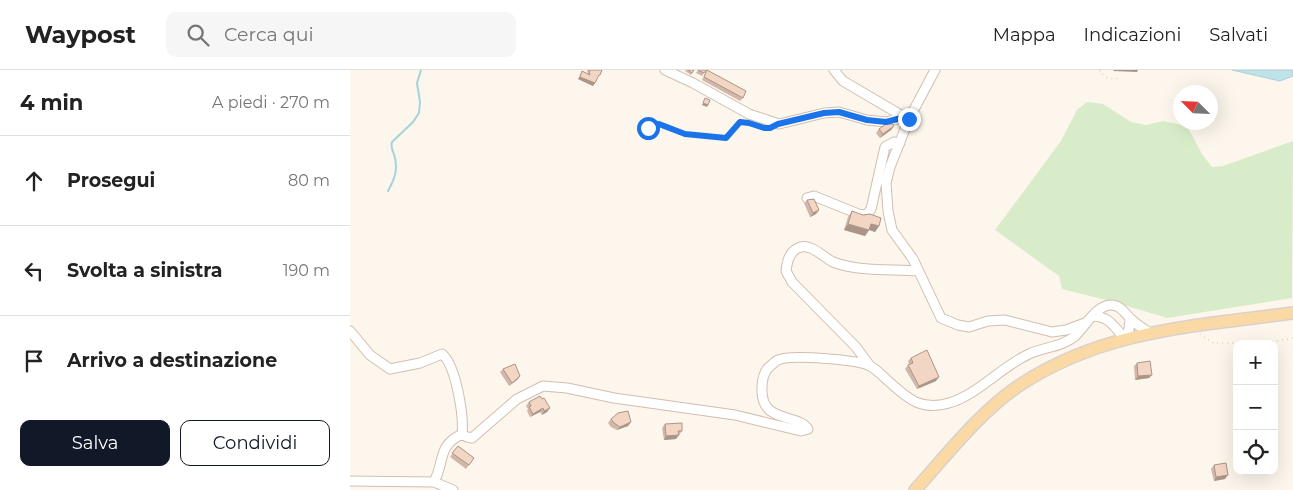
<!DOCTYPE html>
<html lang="it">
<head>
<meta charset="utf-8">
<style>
	:root { --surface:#fff; --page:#f6f6f6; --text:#222; --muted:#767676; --line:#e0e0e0; --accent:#111827 }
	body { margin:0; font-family:Montserrat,sans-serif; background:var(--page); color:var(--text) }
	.controls { position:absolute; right:15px; bottom:15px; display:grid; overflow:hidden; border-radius:10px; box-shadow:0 5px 20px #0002 }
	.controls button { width:45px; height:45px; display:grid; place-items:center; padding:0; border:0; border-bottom:1px solid var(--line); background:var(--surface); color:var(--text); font:25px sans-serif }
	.compass { position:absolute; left:823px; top:15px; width:45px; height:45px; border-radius:50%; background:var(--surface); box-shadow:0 5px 20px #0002; rotate:294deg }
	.stop { position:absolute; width:15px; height:15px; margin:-11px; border:4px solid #1a73e8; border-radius:50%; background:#fff }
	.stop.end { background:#1a73e8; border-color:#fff; box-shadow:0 1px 5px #0008 }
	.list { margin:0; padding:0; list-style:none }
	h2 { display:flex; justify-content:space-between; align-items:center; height:65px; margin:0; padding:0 20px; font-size:21px }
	h2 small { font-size:16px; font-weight:400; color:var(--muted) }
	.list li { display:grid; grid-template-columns:32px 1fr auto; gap:15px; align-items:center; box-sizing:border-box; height:90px; padding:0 20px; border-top:1px solid var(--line) }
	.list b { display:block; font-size:19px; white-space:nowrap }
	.list em { font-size:16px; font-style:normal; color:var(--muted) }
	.actions { display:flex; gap:10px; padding:15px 20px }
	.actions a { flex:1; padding:11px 0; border:1px solid var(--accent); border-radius:10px; text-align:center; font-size:18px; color:var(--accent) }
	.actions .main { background:var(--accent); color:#fff }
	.icon { flex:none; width:28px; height:28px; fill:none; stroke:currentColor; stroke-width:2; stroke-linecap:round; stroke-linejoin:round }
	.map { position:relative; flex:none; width:943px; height:420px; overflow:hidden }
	header { display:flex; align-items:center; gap:30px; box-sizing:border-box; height:70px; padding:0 25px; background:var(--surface); border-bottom:1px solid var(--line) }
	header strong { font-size:24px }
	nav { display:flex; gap:28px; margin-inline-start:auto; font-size:18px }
	.search { width:350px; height:45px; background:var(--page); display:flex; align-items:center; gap:12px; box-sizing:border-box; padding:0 18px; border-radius:10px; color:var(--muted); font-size:19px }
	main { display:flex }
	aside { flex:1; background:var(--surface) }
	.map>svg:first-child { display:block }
	.green { fill:#d8ecc9 }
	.water { fill:#bfe3e8; stroke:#a5d3da }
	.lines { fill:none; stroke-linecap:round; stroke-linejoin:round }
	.stream { stroke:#a5d3da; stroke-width:2 }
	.minor-casing { stroke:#d1beb0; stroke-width:11 }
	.major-casing { stroke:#dad1cd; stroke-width:14 }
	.path { stroke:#d9b8a5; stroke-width:1; stroke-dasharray:1 4; stroke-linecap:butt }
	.minor { stroke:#fff; stroke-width:9 }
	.major { stroke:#fbd9a5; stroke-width:11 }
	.wall { fill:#d1b7a8 }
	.shaded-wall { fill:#aa9588 }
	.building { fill:#f3d5c3; stroke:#aa9588 }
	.route { stroke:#1a73e8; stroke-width:6 }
</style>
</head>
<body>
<header>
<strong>Waypost</strong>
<div class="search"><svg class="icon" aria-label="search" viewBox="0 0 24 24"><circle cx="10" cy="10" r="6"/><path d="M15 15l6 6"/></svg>Cerca qui</div>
<nav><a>Mappa</a><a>Indicazioni</a><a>Salvati</a></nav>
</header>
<main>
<aside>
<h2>4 min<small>A piedi · 270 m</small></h2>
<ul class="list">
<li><svg class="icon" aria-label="ahead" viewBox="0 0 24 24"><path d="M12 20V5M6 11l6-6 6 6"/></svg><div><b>Prosegui</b></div><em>80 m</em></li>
<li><svg class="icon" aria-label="left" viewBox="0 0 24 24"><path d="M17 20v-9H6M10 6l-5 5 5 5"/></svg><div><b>Svolta a sinistra</b></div><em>190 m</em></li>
<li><svg class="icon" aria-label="arrive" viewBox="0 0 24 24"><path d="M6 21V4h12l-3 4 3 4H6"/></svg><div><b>Arrivo a destinazione</b></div></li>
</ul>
<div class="actions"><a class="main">Salva</a><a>Condividi</a></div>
</aside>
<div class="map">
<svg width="943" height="420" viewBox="0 0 943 420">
	<rect width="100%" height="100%" fill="#fdf6ec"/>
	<path class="green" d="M737,32L753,34L781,52L796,55L813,51L837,56L852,84L862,97L873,96L943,71L942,228L817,248L764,232L712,219L709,206L645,160L711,71L727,40Z"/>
	<path class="water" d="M882,0H943V6L930,11Z"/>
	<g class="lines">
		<path class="stream" d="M38,121C44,110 48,101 45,88C44,82 40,79 42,72L63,52L69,43L70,32L67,13L71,0"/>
		<defs>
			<path id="minor" d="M315,0L343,13L399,44L429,54L474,43L489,42L517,50L536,52L555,47
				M484,0L493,11L556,48
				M585,0L559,49L540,97L536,113L538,141L542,160L563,189L591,248L608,255L619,257L638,251L655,250L702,262L716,260L735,253
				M457,128L464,126L511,145L518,143L521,139L535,77L544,72L550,73
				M743,246C761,247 763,257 775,268L779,259L780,249
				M0,261L20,285L40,299L70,293L92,284C106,295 114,346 112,364
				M520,296L506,277L442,212L436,201C437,192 439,182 448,178C460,172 473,187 483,192C509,202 541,199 568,201
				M112,364L117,367L122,368L167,329L193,316L217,318L264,328L385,345L451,361L458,359C448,343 410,354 412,318C412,311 414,302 419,297C422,295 425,291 428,290C441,284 505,290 518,295C525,298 531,304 536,309C556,327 570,342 599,333C627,325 651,297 679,284C694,277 712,277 725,266C734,258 746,235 761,235C771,235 775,244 782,250C787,255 794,259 800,263
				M0,411L84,412L103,420
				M84,412C95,391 87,376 112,364"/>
			<path id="major" d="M565,420C595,387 630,342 667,317C751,260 845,256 943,243"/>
		</defs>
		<use href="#minor" class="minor-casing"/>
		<use href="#major" class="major-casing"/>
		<path class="path" d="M750,0C753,8 761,10 769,8
			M293,67L298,58L309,54L335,63L376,68C387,60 383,52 399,53
			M850,264L863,273H916L943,268"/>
		<use href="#minor" class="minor"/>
		<use href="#major" class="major"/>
	</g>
	<path class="wall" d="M237,0H252L243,16L228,9L232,1L238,4Z
		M336,0H344L341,5L335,1Z
		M348,0H356L352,6L346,3Z
		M357,0L393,28L390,31L352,10Z
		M544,56L541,60L530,68L526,63L529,59Z
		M457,130L469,140L466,144L460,147L454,133Z
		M502,141L529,156L525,162L519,160L515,166L494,160L498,147Z
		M561,288L586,311L567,319L555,299L558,295L559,294L558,291Z
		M787,293L799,308L785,310L784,296Z
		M153,299L170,306L168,309L159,316L150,302Z
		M190,326L197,342L192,345L190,342L180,347L177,341L178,339L176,336L179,332Z
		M261,349L281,352L278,356L267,360L261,357L258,353Z
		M315,354L332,361L326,369L314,370L312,358Z
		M108,376L124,388L116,399L100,387Z
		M864,395L875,409L864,411L861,399Z"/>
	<path class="shaded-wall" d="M764,0H788L787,2L763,1Z
		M230,7L245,13L243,16L228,9Z
		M353,33L358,35L357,37L352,35Z
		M544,56L541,60L530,68L533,64Z
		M469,140L466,144L460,147L463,143Z
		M498,154L519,160L515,166L494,160Z
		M521,154L529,156L525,162L517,159Z
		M802,305L799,308L785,310L788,306Z
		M170,306L168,309L159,316L162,313Z
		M589,307L586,311L567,319L569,316Z
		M193,338L190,342L180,347L183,344Z
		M200,338L197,342L192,345L194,341Z
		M281,352L278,356L267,360L270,357Z
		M329,365L326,369L314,370L316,366Z
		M878,405L875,409L864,411L866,407Z"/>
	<path class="building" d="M239,0H252L250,5H249L245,13L230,7L232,1L240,5Z
		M338,0H344L342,3Z
		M348,0H356L354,3Z
		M357,0L396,21L393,28L354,7Z
		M355,28L360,30L358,35L353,33Z
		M536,54H543L544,56L533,64L529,59Z
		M464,129L469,140L463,143L457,130Z
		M502,141L513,145L520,144L531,148L529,156L521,154L519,160L498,154Z
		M577,280L589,307L569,316L558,295L563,293L561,288Z
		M800,291L802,305L788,306L787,293Z
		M165,294L170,306L162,313L153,299Z
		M190,326L192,329L194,328L200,338L194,341L193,338L183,344L179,337L181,336L179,332Z
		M278,341L281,352L270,357L264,353L261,349L268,343Z
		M332,353V361H328L329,365L316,366L315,354Z
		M108,376L124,388L119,395L102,383Z
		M876,393L878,405L866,407L864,395Z"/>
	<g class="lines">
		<path class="route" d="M298,58L309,54L335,64L376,68L390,52L399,53L414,58H420L428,54L474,43L489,42L517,50L536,52L555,47L559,49"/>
	</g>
</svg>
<div class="controls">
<button>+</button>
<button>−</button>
<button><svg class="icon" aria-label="locate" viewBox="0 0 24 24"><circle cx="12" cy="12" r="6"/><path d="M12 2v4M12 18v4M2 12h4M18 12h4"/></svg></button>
</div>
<svg class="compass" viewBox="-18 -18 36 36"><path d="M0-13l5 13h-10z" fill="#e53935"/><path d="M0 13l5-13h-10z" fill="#767676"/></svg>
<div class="stop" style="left:298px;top:58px"></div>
<div class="stop end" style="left:559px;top:49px"></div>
</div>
</main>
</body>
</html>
